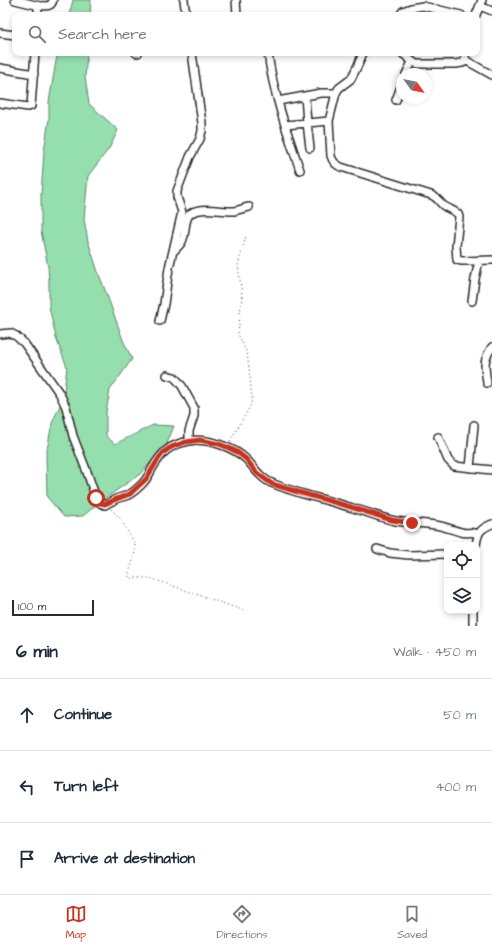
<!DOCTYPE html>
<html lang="en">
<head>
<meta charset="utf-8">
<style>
	:root { --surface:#fff; --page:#f2f2f3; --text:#1f2937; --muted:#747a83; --line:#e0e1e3; --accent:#c8321e }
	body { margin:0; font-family:"Architects Daughter",sans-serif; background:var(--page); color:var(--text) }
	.controls { position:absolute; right:12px; bottom:12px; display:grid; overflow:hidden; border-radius:8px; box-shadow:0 2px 6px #0003 }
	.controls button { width:36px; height:36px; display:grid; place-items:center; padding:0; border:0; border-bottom:1px solid var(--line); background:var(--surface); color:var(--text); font:20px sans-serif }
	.compass { position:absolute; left:396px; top:68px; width:36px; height:36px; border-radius:50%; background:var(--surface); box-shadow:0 2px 6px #0003; rotate:123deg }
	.scale { position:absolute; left:12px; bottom:10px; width:82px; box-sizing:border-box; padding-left:4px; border:2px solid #2b2b2b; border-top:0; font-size:11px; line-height:14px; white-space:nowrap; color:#2b2b2b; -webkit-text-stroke:3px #fff; paint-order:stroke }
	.stop { position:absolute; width:12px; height:12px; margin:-9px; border:3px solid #c8321e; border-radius:50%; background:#fff }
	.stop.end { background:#c8321e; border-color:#fff; box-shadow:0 1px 4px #0008 }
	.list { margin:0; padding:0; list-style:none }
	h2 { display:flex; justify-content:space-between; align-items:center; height:52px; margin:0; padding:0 16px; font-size:17px }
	h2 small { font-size:13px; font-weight:400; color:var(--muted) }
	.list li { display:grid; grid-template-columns:26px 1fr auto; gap:12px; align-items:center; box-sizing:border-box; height:72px; padding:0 16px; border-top:1px solid var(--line) }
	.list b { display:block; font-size:15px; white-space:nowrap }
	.list em { font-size:13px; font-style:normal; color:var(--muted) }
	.icon { flex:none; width:22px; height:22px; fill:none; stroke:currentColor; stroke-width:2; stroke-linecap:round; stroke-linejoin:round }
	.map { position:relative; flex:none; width:492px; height:626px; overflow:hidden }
	.search { position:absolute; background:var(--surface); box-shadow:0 2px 6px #0003; left:12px; right:12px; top:12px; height:44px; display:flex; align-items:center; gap:10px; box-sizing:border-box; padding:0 14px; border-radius:8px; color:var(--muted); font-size:15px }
	.sheet { height:268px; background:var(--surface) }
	nav { display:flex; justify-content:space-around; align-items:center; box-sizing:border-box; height:56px; border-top:1px solid var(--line); background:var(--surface); font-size:11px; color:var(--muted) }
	nav a { display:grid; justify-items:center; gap:2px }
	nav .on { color:var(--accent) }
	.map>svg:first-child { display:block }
	.green { fill:#95dead; stroke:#60846c }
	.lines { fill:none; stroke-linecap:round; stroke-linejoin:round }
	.minor-casing { stroke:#2b2b2b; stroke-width:10 }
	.path { stroke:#2b2b2b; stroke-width:1; stroke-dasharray:1 3; stroke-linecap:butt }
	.minor { stroke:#fff; stroke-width:7 }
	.route { stroke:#c8321e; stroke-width:5 }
</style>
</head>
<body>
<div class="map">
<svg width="492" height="626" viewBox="0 0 492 626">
	<rect width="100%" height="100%" fill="#fff"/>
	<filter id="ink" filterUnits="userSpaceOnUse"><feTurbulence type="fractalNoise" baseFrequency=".025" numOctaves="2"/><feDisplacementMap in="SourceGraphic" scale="8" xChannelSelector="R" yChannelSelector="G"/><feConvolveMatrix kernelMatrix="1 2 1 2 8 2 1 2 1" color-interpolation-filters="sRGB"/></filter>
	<g filter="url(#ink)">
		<path class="green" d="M73,0H91L90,15H69Z
			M58,53H87L85,77L89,104L118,130L110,147L88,176L84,219L88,241L98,272L107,295L123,340L132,359L110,390L106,412V436L115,444L153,425L174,426L166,446L139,475L101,501L83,516L64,517L47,497L46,455L52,423L63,399L67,367L56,338L49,306V282L48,267L41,231V195L44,151L49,119V102L56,61Z"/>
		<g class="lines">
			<defs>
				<path id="minor" d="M15,0L40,6
					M184,0L186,15
					M236,0L237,15
					M480,6L492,11
					M38,15V9L40,6C46,5 51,8 53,0
					M400,15L403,11L411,8L423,6L461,15
					M476,15L482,0
					M0,33L15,35
					M136,53H138
					M268,53C273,93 287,132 300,170
					M363,53L358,65L351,79L339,88L336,93L329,121L331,156C333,162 335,164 341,167L431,195C437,197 439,202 444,206C448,209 454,210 458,214L459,217L456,246L457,260L462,261L492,260
					M402,53C408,57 412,63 418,64H456L462,63L467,61
					M465,53V58L467,61L492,75
					M0,68L34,74
					M406,74L412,62
					M305,96L307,123L310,148
					M396,100L402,84
					M278,101L321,93H336
					M0,103L28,107L31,106L35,53
					M285,125L329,121
					M174,251C177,247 182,244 183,239C186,231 184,222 189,215C197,205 222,212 234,211C239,210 244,208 249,207
					M472,301L475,279L479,261
					M160,321L164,304L169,268L182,212L177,197V191L190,157L200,139L202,131V123L192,53
					M0,334L10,333L16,336L24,343L60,394L66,407L73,436L87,472L96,498L100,503L105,505C109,503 112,501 116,499C120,497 124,497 128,495C133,493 138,488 142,484C146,480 149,475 152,469C162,452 169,445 189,441C207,438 234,447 247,460C255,469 262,480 274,484C298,494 324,499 349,507C365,511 380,518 396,521C408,523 422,523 435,525C444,526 452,530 461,532C467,534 471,531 478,534
					M167,375L174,377L177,380L182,386L194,408V416L189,431V441
					M487,383C485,366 482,362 492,347
					M438,437L448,460L454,466L492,470
					M470,468L474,425
					M476,545C478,532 480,529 492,524
					M377,549L390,553L408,555L447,554
					M473,626V611"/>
			</defs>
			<use href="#minor" class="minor-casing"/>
			<path class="path" d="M230,441L248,410L251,404L252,398L249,368L247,353L238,334L242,295L238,265L246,236
				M111,509L120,518L135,544C136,554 132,563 129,573L128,575L130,578H150L245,611"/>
			<use href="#minor" class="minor"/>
		</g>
	</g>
	<g class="lines" filter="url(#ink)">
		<path class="route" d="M96,498L100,503L105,504L119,498L130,494L132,492L146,479L159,458L163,453L168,449L174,446L186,442L200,440L219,444L229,448L237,452L246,459L257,473L265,479L272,484L298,492L351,507L392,520L412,523"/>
	</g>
</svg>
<div class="controls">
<button><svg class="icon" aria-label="locate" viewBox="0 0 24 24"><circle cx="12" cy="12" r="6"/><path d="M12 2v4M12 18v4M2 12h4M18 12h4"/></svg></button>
<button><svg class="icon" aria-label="layers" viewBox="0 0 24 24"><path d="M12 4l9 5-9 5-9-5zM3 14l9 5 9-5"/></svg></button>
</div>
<svg class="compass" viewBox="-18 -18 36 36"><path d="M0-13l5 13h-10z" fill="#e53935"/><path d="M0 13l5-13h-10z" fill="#747a83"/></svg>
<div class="scale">100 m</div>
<div class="stop" style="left:96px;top:498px"></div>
<div class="stop end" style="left:412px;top:523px"></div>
<div class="search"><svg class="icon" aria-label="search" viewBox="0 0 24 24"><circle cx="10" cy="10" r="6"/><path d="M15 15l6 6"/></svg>Search here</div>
</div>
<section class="sheet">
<h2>6 min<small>Walk · 450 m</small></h2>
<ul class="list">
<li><svg class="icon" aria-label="ahead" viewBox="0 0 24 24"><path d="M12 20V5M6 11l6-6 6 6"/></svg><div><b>Continue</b></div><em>50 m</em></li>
<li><svg class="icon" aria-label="left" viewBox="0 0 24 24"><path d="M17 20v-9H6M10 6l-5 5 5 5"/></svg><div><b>Turn left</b></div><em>400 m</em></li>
<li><svg class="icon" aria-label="arrive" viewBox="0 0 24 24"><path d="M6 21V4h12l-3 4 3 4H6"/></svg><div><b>Arrive at destination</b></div></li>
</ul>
</section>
<nav>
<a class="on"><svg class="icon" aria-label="map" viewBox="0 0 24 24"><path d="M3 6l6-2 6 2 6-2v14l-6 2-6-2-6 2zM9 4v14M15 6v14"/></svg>Map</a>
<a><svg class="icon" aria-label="directions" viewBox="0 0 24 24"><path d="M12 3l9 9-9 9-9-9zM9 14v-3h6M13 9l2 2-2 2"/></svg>Directions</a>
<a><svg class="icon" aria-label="saved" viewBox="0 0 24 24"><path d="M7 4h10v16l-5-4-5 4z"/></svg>Saved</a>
</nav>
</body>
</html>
